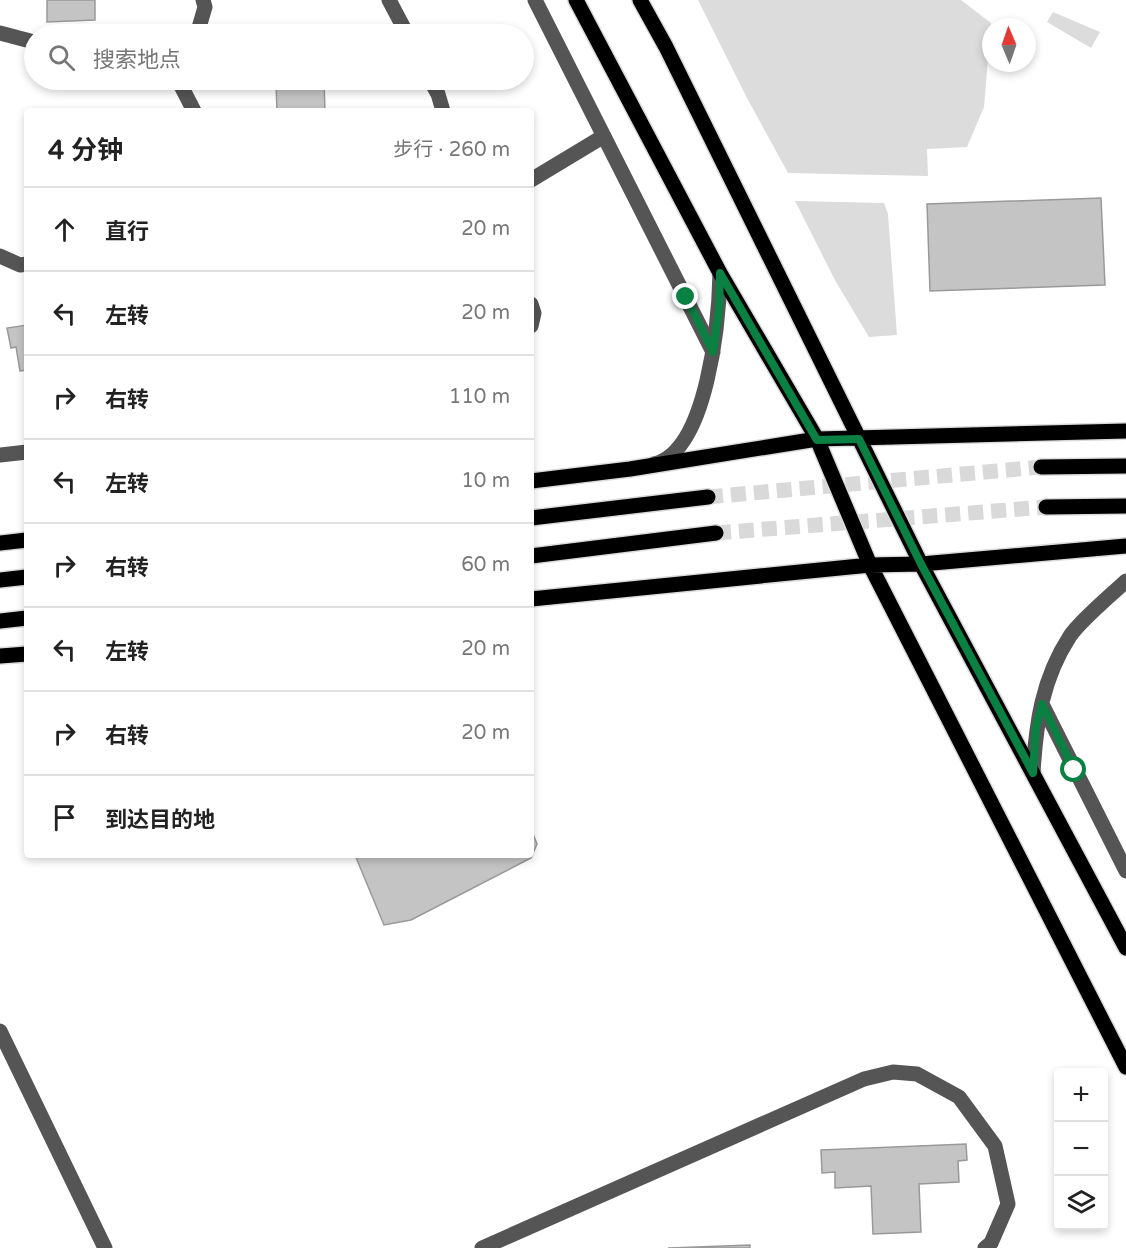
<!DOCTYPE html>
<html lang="zh">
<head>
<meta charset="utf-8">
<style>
	:root { --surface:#fff; --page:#f6f6f6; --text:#222; --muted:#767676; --line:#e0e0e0 }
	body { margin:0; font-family:"Varela Round","Noto Sans SC",sans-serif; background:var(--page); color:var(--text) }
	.controls { position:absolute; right:18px; bottom:18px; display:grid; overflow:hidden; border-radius:6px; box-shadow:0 3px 9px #0003 }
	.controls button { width:54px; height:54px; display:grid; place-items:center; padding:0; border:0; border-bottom:2px solid var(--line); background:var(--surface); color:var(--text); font:30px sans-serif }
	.compass { position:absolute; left:982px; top:18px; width:54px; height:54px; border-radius:50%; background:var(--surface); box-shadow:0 3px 9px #0003; rotate:358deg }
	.stop { position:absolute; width:18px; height:18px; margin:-14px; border:4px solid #0b8043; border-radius:50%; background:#fff }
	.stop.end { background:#0b8043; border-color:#fff; box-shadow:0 2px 6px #0008 }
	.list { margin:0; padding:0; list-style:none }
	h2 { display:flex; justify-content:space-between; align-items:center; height:78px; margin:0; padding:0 24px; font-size:26px }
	h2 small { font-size:20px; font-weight:400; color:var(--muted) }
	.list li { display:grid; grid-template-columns:39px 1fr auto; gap:18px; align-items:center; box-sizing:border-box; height:84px; padding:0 24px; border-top:2px solid var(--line) }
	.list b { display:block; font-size:22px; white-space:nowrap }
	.list em { font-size:20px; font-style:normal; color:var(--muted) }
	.icon { flex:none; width:33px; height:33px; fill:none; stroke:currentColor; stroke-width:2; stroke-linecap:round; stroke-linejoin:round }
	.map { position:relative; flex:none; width:1126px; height:1248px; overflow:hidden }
	.search { position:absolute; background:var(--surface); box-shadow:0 3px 9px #0003; left:24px; top:24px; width:510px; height:66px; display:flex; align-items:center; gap:15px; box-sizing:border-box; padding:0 21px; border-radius:33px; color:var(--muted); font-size:22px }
	.panel { position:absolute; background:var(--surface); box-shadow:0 3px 9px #0003; left:24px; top:108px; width:510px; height:750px; border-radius:6px }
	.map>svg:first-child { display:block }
	.green { fill:#dcdcdc }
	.building { fill:#c4c4c4; stroke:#999; stroke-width:1.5 }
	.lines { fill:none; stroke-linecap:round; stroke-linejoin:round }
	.major-tunnel { stroke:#d9d9d9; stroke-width:15; stroke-dasharray:15 8; stroke-linecap:butt }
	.major-casing { stroke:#dbdbdb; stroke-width:18 }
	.minor { stroke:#555; stroke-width:15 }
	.major { stroke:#000; stroke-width:15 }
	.route { stroke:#0b8043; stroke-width:8 }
</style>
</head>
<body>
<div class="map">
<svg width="1126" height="1248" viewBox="0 0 1126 1248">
	<rect width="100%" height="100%" fill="#fff"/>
	<path class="green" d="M698,0H961L991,23L984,107L967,147L927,149L928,176L788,173L747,98Z
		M1053,12L1100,32L1091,48L1047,22Z
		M795,201L884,203L888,214L897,335L869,337L836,282Z"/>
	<path class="building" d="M47,0H95V20L47,22Z
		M240,80H364L324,81L325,111H277L276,84L240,85Z
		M1101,198L1105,285L930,291L927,204Z
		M27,325V370L20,371L16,347L11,348L7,328Z
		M531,829L537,844L531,858L411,920L384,925L355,855H531Z
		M966,1144L967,1160L958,1161L959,1182L919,1184L921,1232L873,1234L871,1186L835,1188V1172L822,1173L821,1150Z
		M750,1245V1248H668Z"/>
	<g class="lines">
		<path class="major-tunnel" d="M708,497L1041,467
			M716,533L1046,507"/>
		<defs>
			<path id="major" d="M576,0L720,273L817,439L870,565L1126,1067
				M640,0L666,47L921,564L1126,948
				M1041,467L1126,466
				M531,481L630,469L817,439L1126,431
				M1046,507L1126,506
				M531,518L708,497
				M0,543L27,540
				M531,556L716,533
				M0,580L27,577
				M531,599L870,565L921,564L1126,546
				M0,621L27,618
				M0,656L27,654"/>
		</defs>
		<use href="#major" class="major-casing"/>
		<path class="minor" d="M389,0L407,34
			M535,0L713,352
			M0,33L34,42
			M189,34L198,31L205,7L203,0
			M178,80L194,111
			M430,80L438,94L443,111
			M531,180L604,136
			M0,256L20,265L27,264
			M531,304L534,313L531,326
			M0,455L27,452
			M654,464C708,451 719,319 720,273
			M1042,704L1126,871
			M1033,773C1036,723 1042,679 1070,636C1081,620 1110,596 1126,581
			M0,1031L105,1248
			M482,1248L864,1079L893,1072L917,1074L959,1097L995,1146L1008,1204L991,1243L985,1248"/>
		<use href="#major" class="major"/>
	</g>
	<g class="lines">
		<path class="route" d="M686,297L713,352L719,309L720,273L817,440L859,439L921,564L1033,773L1036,728L1042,704L1074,770"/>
	</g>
</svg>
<div class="controls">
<button>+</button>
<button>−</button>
<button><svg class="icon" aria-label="layers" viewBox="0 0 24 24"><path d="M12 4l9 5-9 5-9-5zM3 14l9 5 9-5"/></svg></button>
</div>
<svg class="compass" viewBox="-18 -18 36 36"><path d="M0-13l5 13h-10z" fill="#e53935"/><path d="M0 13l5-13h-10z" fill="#767676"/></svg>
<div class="stop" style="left:1074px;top:770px"></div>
<div class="stop end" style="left:686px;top:297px"></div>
<div class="search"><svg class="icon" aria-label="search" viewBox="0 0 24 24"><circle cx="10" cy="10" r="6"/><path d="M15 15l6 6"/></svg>搜索地点</div>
<section class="panel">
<h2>4 分钟<small>步行 · 260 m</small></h2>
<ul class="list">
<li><svg class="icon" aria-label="ahead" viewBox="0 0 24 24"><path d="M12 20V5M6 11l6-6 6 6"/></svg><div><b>直行</b></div><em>20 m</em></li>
<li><svg class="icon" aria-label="left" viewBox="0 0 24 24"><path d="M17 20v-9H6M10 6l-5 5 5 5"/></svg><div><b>左转</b></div><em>20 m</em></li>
<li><svg class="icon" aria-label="right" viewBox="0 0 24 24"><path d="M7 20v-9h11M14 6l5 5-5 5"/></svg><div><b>右转</b></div><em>110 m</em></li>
<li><svg class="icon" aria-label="left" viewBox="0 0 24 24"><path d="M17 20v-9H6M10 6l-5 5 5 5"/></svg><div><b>左转</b></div><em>10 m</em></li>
<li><svg class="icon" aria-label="right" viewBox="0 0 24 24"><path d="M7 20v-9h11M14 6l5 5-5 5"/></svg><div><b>右转</b></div><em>60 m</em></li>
<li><svg class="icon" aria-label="left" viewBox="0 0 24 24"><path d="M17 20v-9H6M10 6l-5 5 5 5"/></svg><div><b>左转</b></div><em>20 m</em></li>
<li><svg class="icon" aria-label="right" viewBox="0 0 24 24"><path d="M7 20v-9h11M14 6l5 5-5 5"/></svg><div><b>右转</b></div><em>20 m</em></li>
<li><svg class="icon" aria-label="arrive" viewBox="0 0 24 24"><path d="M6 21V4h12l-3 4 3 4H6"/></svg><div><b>到达目的地</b></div></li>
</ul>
</section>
</div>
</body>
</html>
